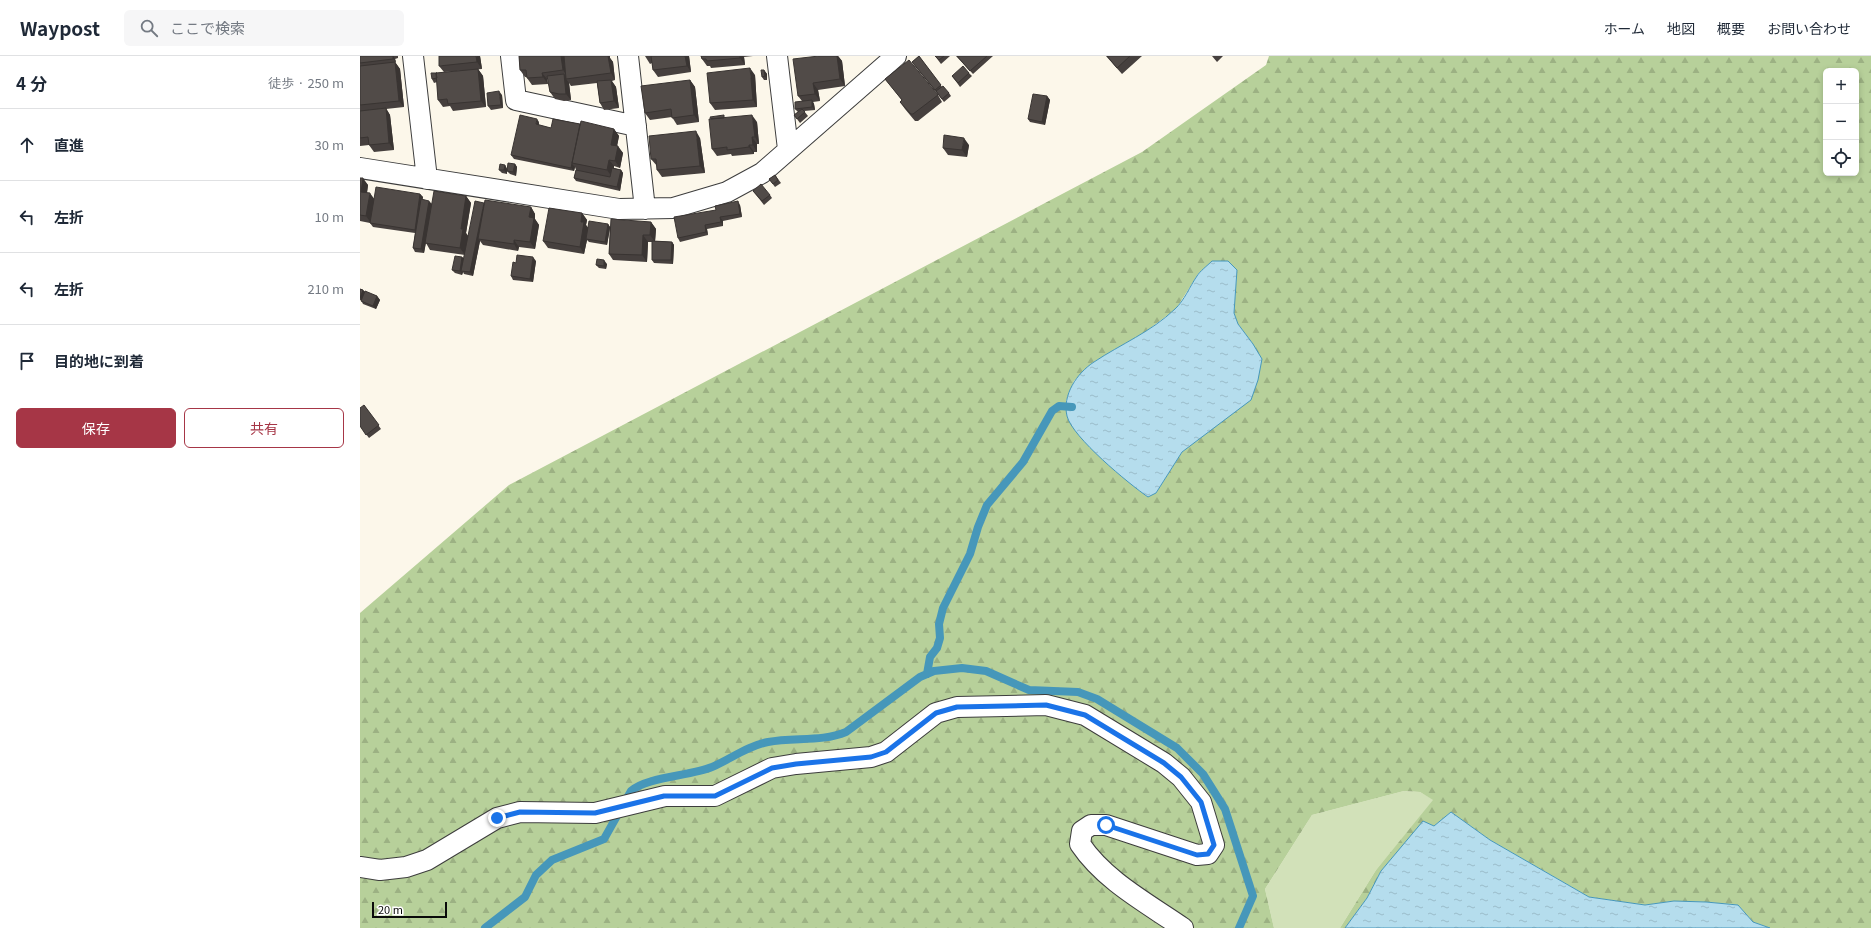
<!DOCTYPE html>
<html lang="ja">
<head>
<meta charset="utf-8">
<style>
	:root { --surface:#fff; --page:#f6f6f7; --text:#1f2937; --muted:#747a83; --line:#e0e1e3; --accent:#a63646 }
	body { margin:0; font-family:Georgia,"Noto Sans JP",serif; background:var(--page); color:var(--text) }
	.controls { position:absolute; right:12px; top:12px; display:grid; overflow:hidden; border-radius:6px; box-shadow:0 2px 6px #0003 }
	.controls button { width:36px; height:36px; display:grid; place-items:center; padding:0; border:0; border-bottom:1px solid var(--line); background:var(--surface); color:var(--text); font:20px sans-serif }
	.scale { position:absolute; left:12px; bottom:10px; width:75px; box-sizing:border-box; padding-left:4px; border:2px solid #0a0a0a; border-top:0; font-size:11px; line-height:14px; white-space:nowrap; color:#0a0a0a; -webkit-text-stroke:3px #fff; paint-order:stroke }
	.stop { position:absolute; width:12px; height:12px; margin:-9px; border:3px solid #1a73e8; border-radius:50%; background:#fff }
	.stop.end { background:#1a73e8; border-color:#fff; box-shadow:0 1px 4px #0008 }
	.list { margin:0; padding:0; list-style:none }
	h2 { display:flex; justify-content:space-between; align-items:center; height:52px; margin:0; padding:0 16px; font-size:17px }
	h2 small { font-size:13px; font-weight:400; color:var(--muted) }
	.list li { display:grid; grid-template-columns:26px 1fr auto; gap:12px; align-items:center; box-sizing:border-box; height:72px; padding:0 16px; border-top:1px solid var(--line) }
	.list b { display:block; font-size:15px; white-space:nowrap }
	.list em { font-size:13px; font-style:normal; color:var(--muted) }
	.actions { display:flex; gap:8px; padding:12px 16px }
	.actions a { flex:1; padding:9px 0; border:1px solid var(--accent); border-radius:6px; text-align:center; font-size:14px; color:var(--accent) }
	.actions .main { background:var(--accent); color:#fff }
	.icon { flex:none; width:22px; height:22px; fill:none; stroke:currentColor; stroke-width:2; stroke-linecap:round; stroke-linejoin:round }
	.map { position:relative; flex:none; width:1511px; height:872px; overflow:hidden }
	header { display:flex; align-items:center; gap:24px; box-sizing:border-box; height:56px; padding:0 20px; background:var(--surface); border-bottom:1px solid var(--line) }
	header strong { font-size:19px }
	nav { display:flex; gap:22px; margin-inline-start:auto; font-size:14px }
	.search { width:280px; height:36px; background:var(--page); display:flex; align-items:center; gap:10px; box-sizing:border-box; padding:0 14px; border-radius:6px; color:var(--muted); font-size:15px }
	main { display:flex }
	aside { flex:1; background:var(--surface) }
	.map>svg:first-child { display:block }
	.grass { fill:#d2e1b9 }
	.forest { fill:url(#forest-firs); fill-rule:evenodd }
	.water { fill:url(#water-ripples); stroke:#4697ba }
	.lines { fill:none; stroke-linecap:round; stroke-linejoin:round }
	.stream { stroke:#4697ba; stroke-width:8 }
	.minor-casing { stroke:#3d3d3d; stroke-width:22 }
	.minor { stroke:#fff; stroke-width:20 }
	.wall { fill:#46403e }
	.shaded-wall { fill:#393432 }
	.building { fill:#514b48; stroke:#393432 }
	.route { stroke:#1a73e8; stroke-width:5 }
</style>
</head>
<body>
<header>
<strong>Waypost</strong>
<div class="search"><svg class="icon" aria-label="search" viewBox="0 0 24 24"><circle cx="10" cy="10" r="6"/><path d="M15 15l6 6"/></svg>ここで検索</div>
<nav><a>ホーム</a><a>地図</a><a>概要</a><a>お問い合わせ</a></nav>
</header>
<main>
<aside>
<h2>4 分<small>徒歩 · 250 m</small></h2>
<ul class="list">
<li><svg class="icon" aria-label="ahead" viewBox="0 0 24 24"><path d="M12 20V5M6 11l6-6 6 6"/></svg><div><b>直進</b></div><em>30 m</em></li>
<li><svg class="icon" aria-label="left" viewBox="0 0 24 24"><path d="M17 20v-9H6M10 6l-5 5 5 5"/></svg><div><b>左折</b></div><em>10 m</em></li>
<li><svg class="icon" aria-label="left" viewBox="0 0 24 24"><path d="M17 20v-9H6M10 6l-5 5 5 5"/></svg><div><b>左折</b></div><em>210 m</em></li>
<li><svg class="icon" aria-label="arrive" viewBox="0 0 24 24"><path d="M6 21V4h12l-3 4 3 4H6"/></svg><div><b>目的地に到着</b></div></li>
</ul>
<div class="actions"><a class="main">保存</a><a>共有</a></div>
</aside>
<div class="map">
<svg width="1511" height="872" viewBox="0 0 1511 872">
	<defs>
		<pattern id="forest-firs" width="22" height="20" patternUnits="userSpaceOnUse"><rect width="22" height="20" fill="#b7d09a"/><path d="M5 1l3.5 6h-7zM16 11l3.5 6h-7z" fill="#9cb183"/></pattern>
		<pattern id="water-ripples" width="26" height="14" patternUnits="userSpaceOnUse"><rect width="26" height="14" fill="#b5dded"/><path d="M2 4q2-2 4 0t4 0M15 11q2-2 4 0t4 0" fill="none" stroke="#9abcca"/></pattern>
	</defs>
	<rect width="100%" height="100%" fill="#fcf7ea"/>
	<path class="grass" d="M1044,735L1060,736L1074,744L1016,814L980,872H914L905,833L952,759Z"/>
	<path class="forest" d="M909,0H1511V872H1410L1393,866L1378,849L1346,846L1314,845L1285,849L1229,841L1130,784L1091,756L1074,770L1063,766L1021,815L1007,842L985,872H980L1016,814L1073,744L1060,736L1044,735L952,759L905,833L914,872H0V557L149,429L782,96L906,9ZM1466,15H1496V117H1466ZM852,205H868L877,214L874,257L878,268L893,288L841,381L822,396L796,437L707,360L706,345L714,325L732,307L785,276L816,253L838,218Z"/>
	<path class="water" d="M852,205H868L877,214L874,257L878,268L893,288L902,303L898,324L891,344L822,396L796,437L788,441C769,428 712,381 707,360C702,339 717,317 734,306C761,288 791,276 815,253C824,245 830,230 837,220C840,215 847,210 852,205Z
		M1091,756L1130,784L1229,841L1285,849L1314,845L1346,846L1378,849L1393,866L1410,872H985L1007,842L1021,815L1063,765L1074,770Z"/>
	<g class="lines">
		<path class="stream" d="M567,618L570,601L577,592L580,582L579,568L583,552L610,498L618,471L627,449L663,406L692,355L699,350L712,351
			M125,872L165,841L176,819L192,804L244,783L271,735C286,721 330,720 352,711C371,703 387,690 408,686C434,681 462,686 486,676L560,621L574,615L602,612L626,615L669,634L718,636L737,643L817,692L843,718L865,753L893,840L879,872"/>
		<defs>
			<path id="minor" d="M53,0L67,123
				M151,0L156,44L276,70
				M268,0L285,153
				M417,0L428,93
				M0,112L259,153L313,152L367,136L402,117L536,0
				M0,811L20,814L46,811L67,804L137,762L160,756L235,757L305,740H355L412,712L436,708L511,701L526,696L576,657L597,651L686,649L725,659L804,707L821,721L841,746L854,789L848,798L837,799L746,769H731L722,775L720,788C745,825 787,847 823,872"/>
		</defs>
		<use href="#minor" class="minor-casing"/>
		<use href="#minor" class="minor"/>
	</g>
	<path class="wall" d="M0,0H38V2L35,3L36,6H35L40,13L44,51L26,53L30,59L34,94L14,96L9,89L0,90Z
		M120,0L122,13L84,16L79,10Z
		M159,0H250V2L253,6L255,24L252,25L256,31L259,52L244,54L240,47L237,27L211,30L209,27L211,44L204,45L195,43L190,36L188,23H187L188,28L172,29L167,22V21H165L160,14Z
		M285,0H329L331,16L298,21L293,14L292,7L290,8Z
		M341,0H393L384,1L385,9L351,12L350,10H347L342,3Z
		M459,0H478L482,5L485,30L458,34L460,45L453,46L454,48L455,54L444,55L448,60L440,67L434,59L438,56L435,53L442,45L438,40Z
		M559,0L582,31L589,37L591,40L584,46L552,6Z
		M575,0H590L581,8Z
		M596,0H633L613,18Z
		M746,0H782L762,18Z
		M852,0H863L857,6Z
		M118,13L123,20L126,51L93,55L90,50L83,51L78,44L77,26L74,27L72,23L78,17Z
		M404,14L407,18V24H404L402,21Z
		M609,17L612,20L600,31L592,20Z
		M395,19L397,51L355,54L350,47Z
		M525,23L578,39L582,46L558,65H555L545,53L540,46L542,44Z
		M330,24L335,31L339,66L317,69L312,61L290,64L285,57Z
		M142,39L143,52L131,54L128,50Z
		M687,40L690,44L685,69L670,66L668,63Z
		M366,62L397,66L399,88H397V96H394V98L372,100L371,98L357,100L352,93Z
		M179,66V69L191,72L220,68L254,73L259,80L257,90L263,97L260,112L254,110V112L261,114L263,117L260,135L216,125L214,122L216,114L215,111L214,115L154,103L151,99Z
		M340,82L345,117L302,121L297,114V110L291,103Z
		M609,89L607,101L588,99L583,92Z
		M155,108L157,111L156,120L150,118L147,115V118L142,117L139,114L145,109L147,113Z
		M415,119L421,127L415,131L409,123Z
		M0,122L8,129L7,137L14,143L60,138L63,141L62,144L72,148L106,140L111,147L106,177L108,180L125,148L171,151L175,158V163L179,169L175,193L159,191L158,195L123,189L120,185L113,220L104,218L103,216L102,219L95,217L92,214L102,201L104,203L105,199L70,194L66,187L64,197L55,196L53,192L55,177L13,171L10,167L0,165Z
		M393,135L410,139L412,142L404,149Z
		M380,149L382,161L363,165V170L347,173L348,179L320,186L318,182L356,154Z
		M222,157L227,164L226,169L228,172L248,168L250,171L291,166L296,173L295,185L312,186L314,189L313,208L294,207L292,204V186H288L287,206L253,204L249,198L250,173L247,189L229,186L227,184L224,198L188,192L183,185Z
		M176,205L173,226L153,224L151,220L156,207Z
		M247,208L246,213L239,212L236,209Z
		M0,233L3,234L5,236L17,240L20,244L16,253L3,248L1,244H0Z
		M4,349L21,373L9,382L0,370Z"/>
	<path class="shaded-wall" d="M33,0L35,3L36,6L33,3Z
		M116,0H120L122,13L117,6Z
		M201,0H205L208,21L203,14Z
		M246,0H250V2L253,6L255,24L251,17Z
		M325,0H329L331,16L327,10Z
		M380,0H383L384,1L385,9L380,2Z
		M477,0H478L482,5L485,30L480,23Z
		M35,6L40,13L44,51L39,45Z
		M390,12L395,19L397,51L393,44Z
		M118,13L123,20L126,51L121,45Z
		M404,14L407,18V24L405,20Z
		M182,17L187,23L188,28L183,21Z
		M204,18L208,23H206L209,27L211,44L206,38Z
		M251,24L256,31L259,52L254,45Z
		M330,24L335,31L339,66L334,59Z
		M453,27L458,34L460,45L455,38Z
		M139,35L142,39L143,52L141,49Z
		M687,40L690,44L685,69L682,66Z
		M452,44L454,48L455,54L452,51Z
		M26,52L30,59L34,94L29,87Z
		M392,59L397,66L399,88L395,81Z
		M177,63L179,66L178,72L176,68Z
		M254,73L259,80L256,95L251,89Z
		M336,75L340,82L345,117L340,110Z
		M392,81L397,88V96L393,89Z
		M604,82L609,89L607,101L602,94Z
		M389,89L394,96V98L389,91Z
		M258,90L263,97L260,112L255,105Z
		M249,104L254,110L252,121L247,114Z
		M155,108L157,111L156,120L153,116Z
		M212,108L215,111L214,115L211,112Z
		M145,109L147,113V118L144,114Z
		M261,114L263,117L260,135L257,131Z
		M3,122L8,129L6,143L1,136Z
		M10,137L15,144L11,167L6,160Z
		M60,138L63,141L57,178L55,174Z
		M106,140L111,147L106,177L108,180L105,199L100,192L101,173Z
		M69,145L72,148L64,197L61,193Z
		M378,145L380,149L382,161L380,158Z
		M124,147L126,151L118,183L120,185L113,220L110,216Z
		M171,151L175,158V163L179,169L175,193L170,186L169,161Z
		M222,157L227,164L226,169L229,173L226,183L227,184L224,198L220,191L221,166Z
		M360,161L363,165V170L361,166Z
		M291,166L296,173L295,186L290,179Z
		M248,168L250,171L247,189L245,186Z
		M345,169L347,173L348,179L346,176Z
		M283,179L288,186L287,206L282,199Z
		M154,184L159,191L158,195L154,188Z
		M312,186L314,189L313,208L311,204Z
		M102,201L105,204L101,215L103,216L102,219L100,215Z
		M173,201L176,205L173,226L170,223Z
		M244,204L247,208L246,213L244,210Z
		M3,234L6,238L3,245L0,242Z
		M17,240L20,244L16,253L13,250Z"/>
	<path class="building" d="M0,0H33V3L0,7Z
		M79,0H116L117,6L79,10Z
		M159,0H201L203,14L182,17L183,21L167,22L166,14H160Z
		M204,0H248L251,17L206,23Z
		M291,0H325L327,10L293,14Z
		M341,0H380V2L347,5L346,3H342Z
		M459,0H477L480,23L453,27L455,38L438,40L433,3Z
		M559,0L581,29L575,34L552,6Z
		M575,0H584L579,4Z
		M597,0H627L610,15Z
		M747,0H770L757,12Z
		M549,4L578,39L553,58H551L540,46L542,44L525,23Z
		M35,6L39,45L0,49V10Z
		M603,10L609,17L598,27L592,20Z
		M390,12L393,44L350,47L347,17Z
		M118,13L121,45L88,48L87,43L78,44L76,17Z
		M401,14H404L405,20L402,21Z
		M71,17H77H76L77,22L72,23Z
		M204,18L206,38H199L190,36L187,20Z
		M251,24L254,45L240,47L237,25Z
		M330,24L334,59L312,62L311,53L285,57L281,30Z
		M583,30L589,37L582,43L576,35Z
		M139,35L141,49L128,50L127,37Z
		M673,38L687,40L682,66L668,63Z
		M452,44V51L435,53V46Z
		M26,52L29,87L9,89L8,81L0,82V55Z
		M442,53L445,56L437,63L434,59Z
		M160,59L177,63L176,68L191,72L193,63L220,68L212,107L211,112L151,99Z
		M364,59V62L351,63L350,61Z
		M392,59L395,81H392L393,89H389V91L367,94V91L352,93L349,63Z
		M221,65L254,73L251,89L258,90L255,105L249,104L247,114L212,107Z
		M336,75L340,110L297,114L296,103H291L289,80Z
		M584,79L604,82L602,94L583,92Z
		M148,107L155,108L153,116L147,115Z
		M140,108L145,109L144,114H139Z
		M252,112L261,114L257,131L214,122L216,114L250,121Z
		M415,119L418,124L413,128L409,123Z
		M0,122H3L1,136L10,137L6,160L0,159Z
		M401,128L410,139L402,145L393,135Z
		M16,131L60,138L55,174L10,167Z
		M74,135L106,140L101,173H103L100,192L65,187Z
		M61,143L69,145L61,193L53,192Z
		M125,144L171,151L169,161L174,162L170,186L154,184V188L118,183Z
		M115,145L124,147L110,216L101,215Z
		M378,145L380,158L360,161L361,166L345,169L346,176L318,182L314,161L356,154L355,150Z
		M189,152L222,157L221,166H224L220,191L183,185Z
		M251,163L291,166L290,179H283L282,199L249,198Z
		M229,165L248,168L245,186L226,183Z
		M292,185L312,186L311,204H292Z
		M157,199L173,201L170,223L151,220L153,206L156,207Z
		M95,200L102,201L100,215L92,214Z
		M237,203L244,204V210L236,209Z
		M0,233L3,234L0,242Z
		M5,235L17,240L13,250L1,245Z
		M4,349L19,369L6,379L0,370V352Z"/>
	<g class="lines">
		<path class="route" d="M137,762L160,756L235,757L304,740H355L412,712L436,708L511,701L526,696L576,657L597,651L686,649L725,659L804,707L821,721L841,746L854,789L848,798L837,799L746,769"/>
	</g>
</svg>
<div class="controls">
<button>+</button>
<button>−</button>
<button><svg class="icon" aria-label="locate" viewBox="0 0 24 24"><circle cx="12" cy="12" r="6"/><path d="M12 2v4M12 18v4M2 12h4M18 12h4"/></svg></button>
</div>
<div class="scale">20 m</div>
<div class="stop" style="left:746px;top:769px"></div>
<div class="stop end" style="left:137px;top:762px"></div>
</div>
</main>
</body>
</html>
